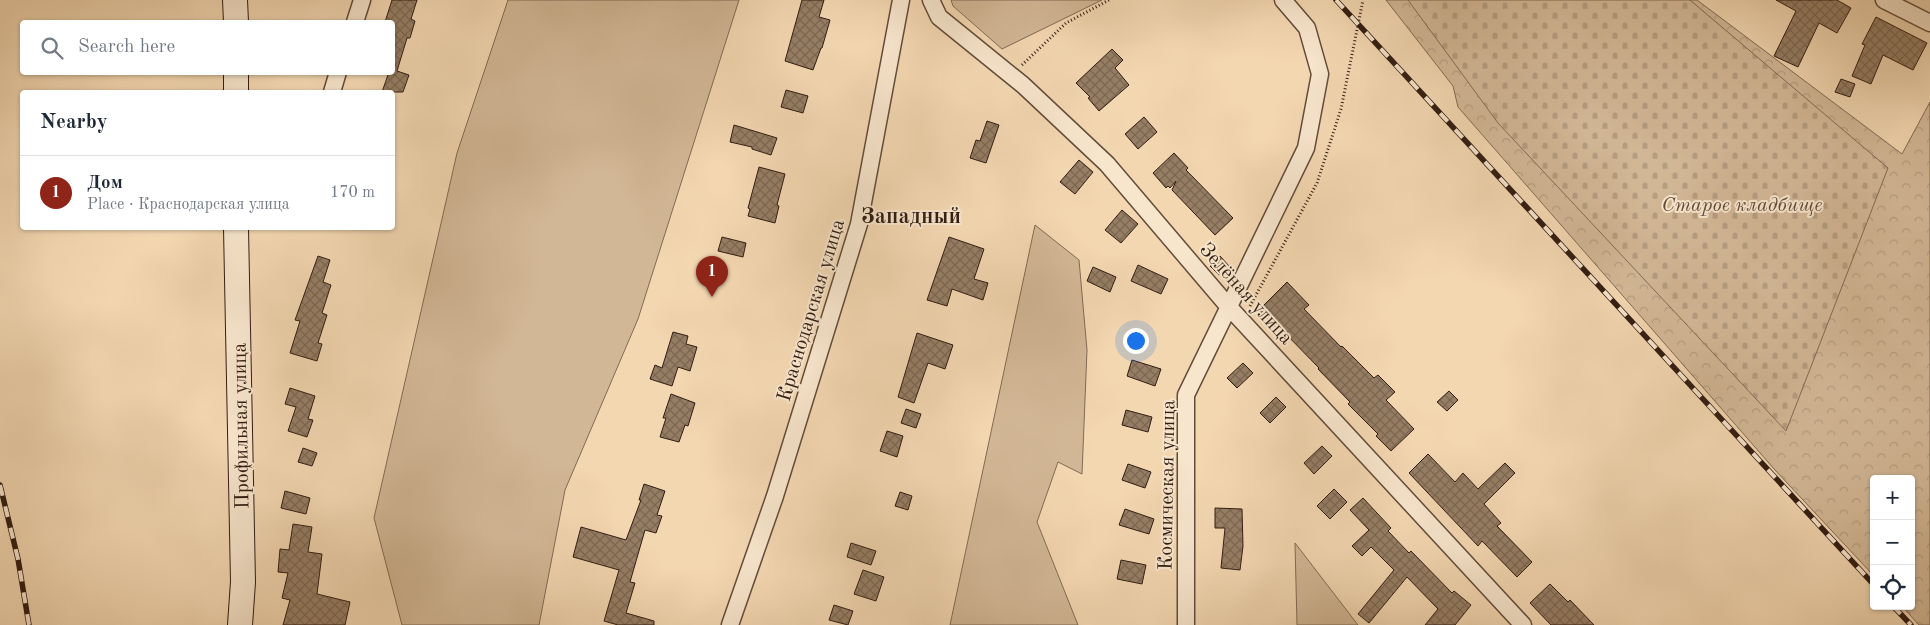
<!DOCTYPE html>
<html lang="en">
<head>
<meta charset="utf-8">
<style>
	:root { --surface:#fff; --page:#f6f6f7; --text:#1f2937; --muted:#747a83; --line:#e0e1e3; --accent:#8f2418 }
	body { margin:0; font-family:"Old Standard TT",serif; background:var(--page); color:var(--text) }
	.controls { position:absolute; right:15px; bottom:15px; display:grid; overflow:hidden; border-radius:5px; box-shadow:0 1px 4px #0004 }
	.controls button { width:45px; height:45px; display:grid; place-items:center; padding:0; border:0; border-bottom:1px solid var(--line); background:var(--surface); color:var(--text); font:25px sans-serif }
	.you { position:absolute; left:1135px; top:340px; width:18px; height:18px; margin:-12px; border:4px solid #fff; border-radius:50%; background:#1a73e8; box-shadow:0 0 0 8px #1a73e833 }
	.badge { display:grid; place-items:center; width:32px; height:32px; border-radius:50%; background:var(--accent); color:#fff; font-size:16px; font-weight:700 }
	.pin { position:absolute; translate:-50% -41px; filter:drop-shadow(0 1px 2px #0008) }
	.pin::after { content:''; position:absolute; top:26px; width:18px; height:15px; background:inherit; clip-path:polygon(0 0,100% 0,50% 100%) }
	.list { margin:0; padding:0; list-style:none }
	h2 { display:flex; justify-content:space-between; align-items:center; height:65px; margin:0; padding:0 20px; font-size:21px }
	h2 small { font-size:16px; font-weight:400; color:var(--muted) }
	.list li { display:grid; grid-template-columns:32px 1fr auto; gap:15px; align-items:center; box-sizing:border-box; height:75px; padding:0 20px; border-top:1px solid var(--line) }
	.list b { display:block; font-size:19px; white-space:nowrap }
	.list p { margin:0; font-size:16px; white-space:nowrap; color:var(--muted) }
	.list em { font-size:16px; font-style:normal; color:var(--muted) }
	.icon { flex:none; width:28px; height:28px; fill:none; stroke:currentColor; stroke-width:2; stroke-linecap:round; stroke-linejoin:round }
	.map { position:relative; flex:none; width:1930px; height:625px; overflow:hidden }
	.search { position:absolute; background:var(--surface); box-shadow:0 1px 4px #0004; left:20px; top:20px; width:375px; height:55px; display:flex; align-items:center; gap:12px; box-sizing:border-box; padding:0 18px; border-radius:5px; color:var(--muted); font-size:19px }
	.panel { position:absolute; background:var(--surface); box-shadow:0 1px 4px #0004; left:20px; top:90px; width:375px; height:140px; border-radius:5px }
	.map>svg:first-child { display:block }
	.forest { fill:url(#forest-crowns); stroke:#826a54 }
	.cemetery { fill:url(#cemetery-stones); stroke:#826a54 }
	.green { fill:#d2b796; stroke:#826a54 }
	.building { fill:url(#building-cross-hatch); stroke:#321d13 }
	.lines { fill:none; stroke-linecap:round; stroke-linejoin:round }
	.street-casing { stroke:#624c3a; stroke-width:19 }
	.secondary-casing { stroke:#321d13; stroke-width:26 }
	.path { stroke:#321d13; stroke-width:3; stroke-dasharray:1 2.5; stroke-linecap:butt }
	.street { stroke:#f7e5cc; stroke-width:16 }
	.secondary { stroke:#f7e5cc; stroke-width:24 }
	.rail-casing { stroke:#321d13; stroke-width:5.5 }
	.rail { stroke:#f7e5cc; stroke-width:4; stroke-dasharray:11; stroke-linecap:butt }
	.labels { text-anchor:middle; stroke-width:4; stroke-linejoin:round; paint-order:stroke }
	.park-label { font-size:20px; font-style:italic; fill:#624b3a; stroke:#f7e5cc }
	.street-label { font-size:20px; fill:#321d13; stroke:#f7e5cc }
	.quarter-label { font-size:22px; font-weight:bold; fill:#321d13; stroke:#f7e5cc }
</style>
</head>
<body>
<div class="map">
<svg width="1930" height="625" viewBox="0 0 1930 625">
	<defs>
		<pattern id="forest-crowns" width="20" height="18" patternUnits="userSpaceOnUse" patternTransform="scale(1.25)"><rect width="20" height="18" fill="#d2b796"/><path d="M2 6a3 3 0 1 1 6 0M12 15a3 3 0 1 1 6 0" fill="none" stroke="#b59d80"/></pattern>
		<pattern id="cemetery-stones" width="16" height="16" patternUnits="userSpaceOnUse" patternTransform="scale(1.25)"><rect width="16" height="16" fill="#d2b796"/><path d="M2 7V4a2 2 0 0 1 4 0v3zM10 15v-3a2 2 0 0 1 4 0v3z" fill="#b59d80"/></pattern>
		<pattern id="building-cross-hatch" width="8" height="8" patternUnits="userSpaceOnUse" patternTransform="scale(1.25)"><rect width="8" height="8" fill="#967e65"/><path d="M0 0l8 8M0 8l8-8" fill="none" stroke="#7b6752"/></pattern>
	</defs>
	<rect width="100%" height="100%" fill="#f3d7b1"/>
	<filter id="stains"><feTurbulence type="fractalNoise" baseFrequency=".004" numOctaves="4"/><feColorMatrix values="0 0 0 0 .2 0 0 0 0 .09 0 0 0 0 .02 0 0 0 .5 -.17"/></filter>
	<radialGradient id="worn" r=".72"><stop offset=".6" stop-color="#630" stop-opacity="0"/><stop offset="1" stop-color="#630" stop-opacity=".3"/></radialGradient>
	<path class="forest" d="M1386,0H1697L1902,154L1930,102V625H1919L1902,606H1911V479H1874V576L1775,470L1458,107L1453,86Z"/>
	<path class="cemetery" d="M1408,0H1690L1888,168L1786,431L1498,123Z"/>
	<path class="green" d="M508,0H739L638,319L565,490L539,625H402L374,518L457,153Z
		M951,0H1102L1002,49L953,6Z
		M1035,225L1079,260L1087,350L1082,474L1058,462L1037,522L1078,625H950Z
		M1295,543L1358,625H1297Z"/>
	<path class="building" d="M392,0H417L411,19L415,21L410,38H407L397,71L409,75L403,92H382L389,72H392V22H385Z
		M802,0H824L819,17L830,20L822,48H821L813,70L785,61Z
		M1776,0H1837L1851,8L1837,33L1819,23L1798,67L1774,56L1796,11Z
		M1876,17L1927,43L1913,70L1883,55L1871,84L1852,76L1865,45L1862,44Z
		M1112,49L1123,60L1115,68L1129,85L1099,111L1088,98L1090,97L1076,83Z
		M1841,79L1855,84L1850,97L1835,92Z
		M786,90L808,96L803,113L781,107Z
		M1144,117L1157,132L1138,149L1125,134Z
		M987,121L999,125L986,163L970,158L976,140L980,141Z
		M734,125L777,138L771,155L752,149V147L730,142Z
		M1174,153L1188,168L1186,170L1233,218L1215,235L1172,190L1176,181L1170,188L1168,186L1166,188L1153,173Z
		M1079,160L1093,172L1075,194L1060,182Z
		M759,167L785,174L777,205L779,206L775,223L748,216L750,209L748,208Z
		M1122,210L1138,224L1121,243L1105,230Z
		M722,237L746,243L743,257L718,251Z
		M949,237L984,249L974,279L988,283L983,300L952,289L947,306L927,300Z
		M318,256L330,260L323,282L331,285L322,313L327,315L318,343L322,344L317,361L290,353L300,321L295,320Z
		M1220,256L1229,266L1219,275L1210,266Z
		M1138,265L1168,279L1161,294L1131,281Z
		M1093,267L1116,277L1110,292L1087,281Z
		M1287,282L1309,305L1304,309L1341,347L1342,346L1374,378L1378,375L1395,392L1386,400L1414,429L1391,451L1376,436L1378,434L1348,404L1350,402L1318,369L1319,368L1282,330L1280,332L1259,310Z
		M673,332L688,336L686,344L697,347L690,371L678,367L672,386L650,379L655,365L662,368Z
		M917,333L953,345L945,369L928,363L914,403L898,397Z
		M1132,360L1161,369L1155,386L1127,376Z
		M1243,363L1253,373L1237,388L1227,378Z
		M290,388L315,396L308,419L313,420L307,437L288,431L296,407L285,404Z
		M1449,391L1458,400L1447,411L1437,402Z
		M671,394L695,403L688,426L685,425L679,442L660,437L666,418H663Z
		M1276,397L1286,407L1270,423L1260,413Z
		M906,409L921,414L916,428L901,423Z
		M1126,410L1152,417L1148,432L1122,425Z
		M887,431L903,436L897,457L880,451Z
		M1322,446L1332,456L1314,474L1304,463Z
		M303,448L317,453L312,466L298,462Z
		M1428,454L1455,482L1463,473L1478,489L1505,463L1515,473L1484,504L1501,523L1497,526L1532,562L1517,577L1482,541L1478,546L1409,473Z
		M1128,464L1151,472L1145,488L1122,480Z
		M644,484L665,491L657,515L662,516L656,533L645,530L630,582L635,583L626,613L654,621V625H618L604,621L619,570L573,557L581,527L626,540L641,500H639Z
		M1334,489L1347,502L1330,519L1317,506Z
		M285,491L310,498L306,514L281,508Z
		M900,492L912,496L908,510L895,506Z
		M1363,498L1391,528L1388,531L1409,553L1411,551L1452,593L1454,591L1471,605L1455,625H1425L1438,609L1407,577L1369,623L1358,614L1394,570L1371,547L1362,556L1352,546L1369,530L1350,510Z
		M1215,508L1242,509L1243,546L1240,570L1221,568L1225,528H1215Z
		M1125,509L1154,519L1149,534L1119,525Z
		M293,524L312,527L308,552L322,554L317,594L350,602L345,625H283L290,600L282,598L288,573L278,572L280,549L289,550Z
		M851,543L876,551L871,565L847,557Z
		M1121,560L1146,565L1142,584L1117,579Z
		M863,570L884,577L876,601L854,594Z
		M1550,584L1568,602L1570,600L1594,625H1551L1530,603Z
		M834,605L853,611L848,625L829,620Z"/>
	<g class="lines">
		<defs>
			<path id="street" d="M931,0L939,17L1023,85L1107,164L1228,306L1523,625
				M1884,0L1930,23
				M355,22L362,0
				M332,92L338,72
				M730,625L775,496L859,224L901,0
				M1186,625V395L1306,148L1320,74L1307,28L1283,0"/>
			<path id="secondary" d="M235,0L236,22
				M236,72V92
				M236,228L243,582L240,625"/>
		</defs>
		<use href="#street" class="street-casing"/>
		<use href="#secondary" class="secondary-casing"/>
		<path class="path" d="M1022,65L1066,23L1109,0
			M1250,306L1317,183L1341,109L1363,0"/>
		<use href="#street" class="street"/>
		<use href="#secondary" class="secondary"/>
		<defs>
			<path id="rail" d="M1336,0L1874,585
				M0,485L18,559L29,625
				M1893,606L1911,625"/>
		</defs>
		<use href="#rail" class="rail-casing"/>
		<use href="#rail" class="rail"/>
	</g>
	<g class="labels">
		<g class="park-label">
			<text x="1742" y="211">Старое кладбище</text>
		</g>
		<g class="street-label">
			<text transform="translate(1247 293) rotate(48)" y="7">Зелёная улица</text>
			<text transform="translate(810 310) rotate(-73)" y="7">Краснодарская улица</text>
			<text transform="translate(240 426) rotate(-91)" y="7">Профильная улица</text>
			<text transform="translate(1166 485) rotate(-89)" y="7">Космическая улица</text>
		</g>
		<g class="quarter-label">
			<text x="911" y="223">Западный</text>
		</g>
	</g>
	<rect width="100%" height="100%" filter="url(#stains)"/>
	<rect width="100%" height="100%" fill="url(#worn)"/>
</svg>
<div class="controls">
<button>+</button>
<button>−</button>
<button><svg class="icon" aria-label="locate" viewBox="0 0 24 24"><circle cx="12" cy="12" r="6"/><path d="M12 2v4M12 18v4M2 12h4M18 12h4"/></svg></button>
</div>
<div class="you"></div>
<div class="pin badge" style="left:712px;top:297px">1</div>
<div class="search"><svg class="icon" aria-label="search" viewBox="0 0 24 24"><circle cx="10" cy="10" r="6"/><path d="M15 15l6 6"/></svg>Search here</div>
<section class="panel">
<h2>Nearby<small></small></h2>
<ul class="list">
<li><span class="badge">1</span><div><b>Дом</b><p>Place · Краснодарская улица</p></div><em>170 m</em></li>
</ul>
</section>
</div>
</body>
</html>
